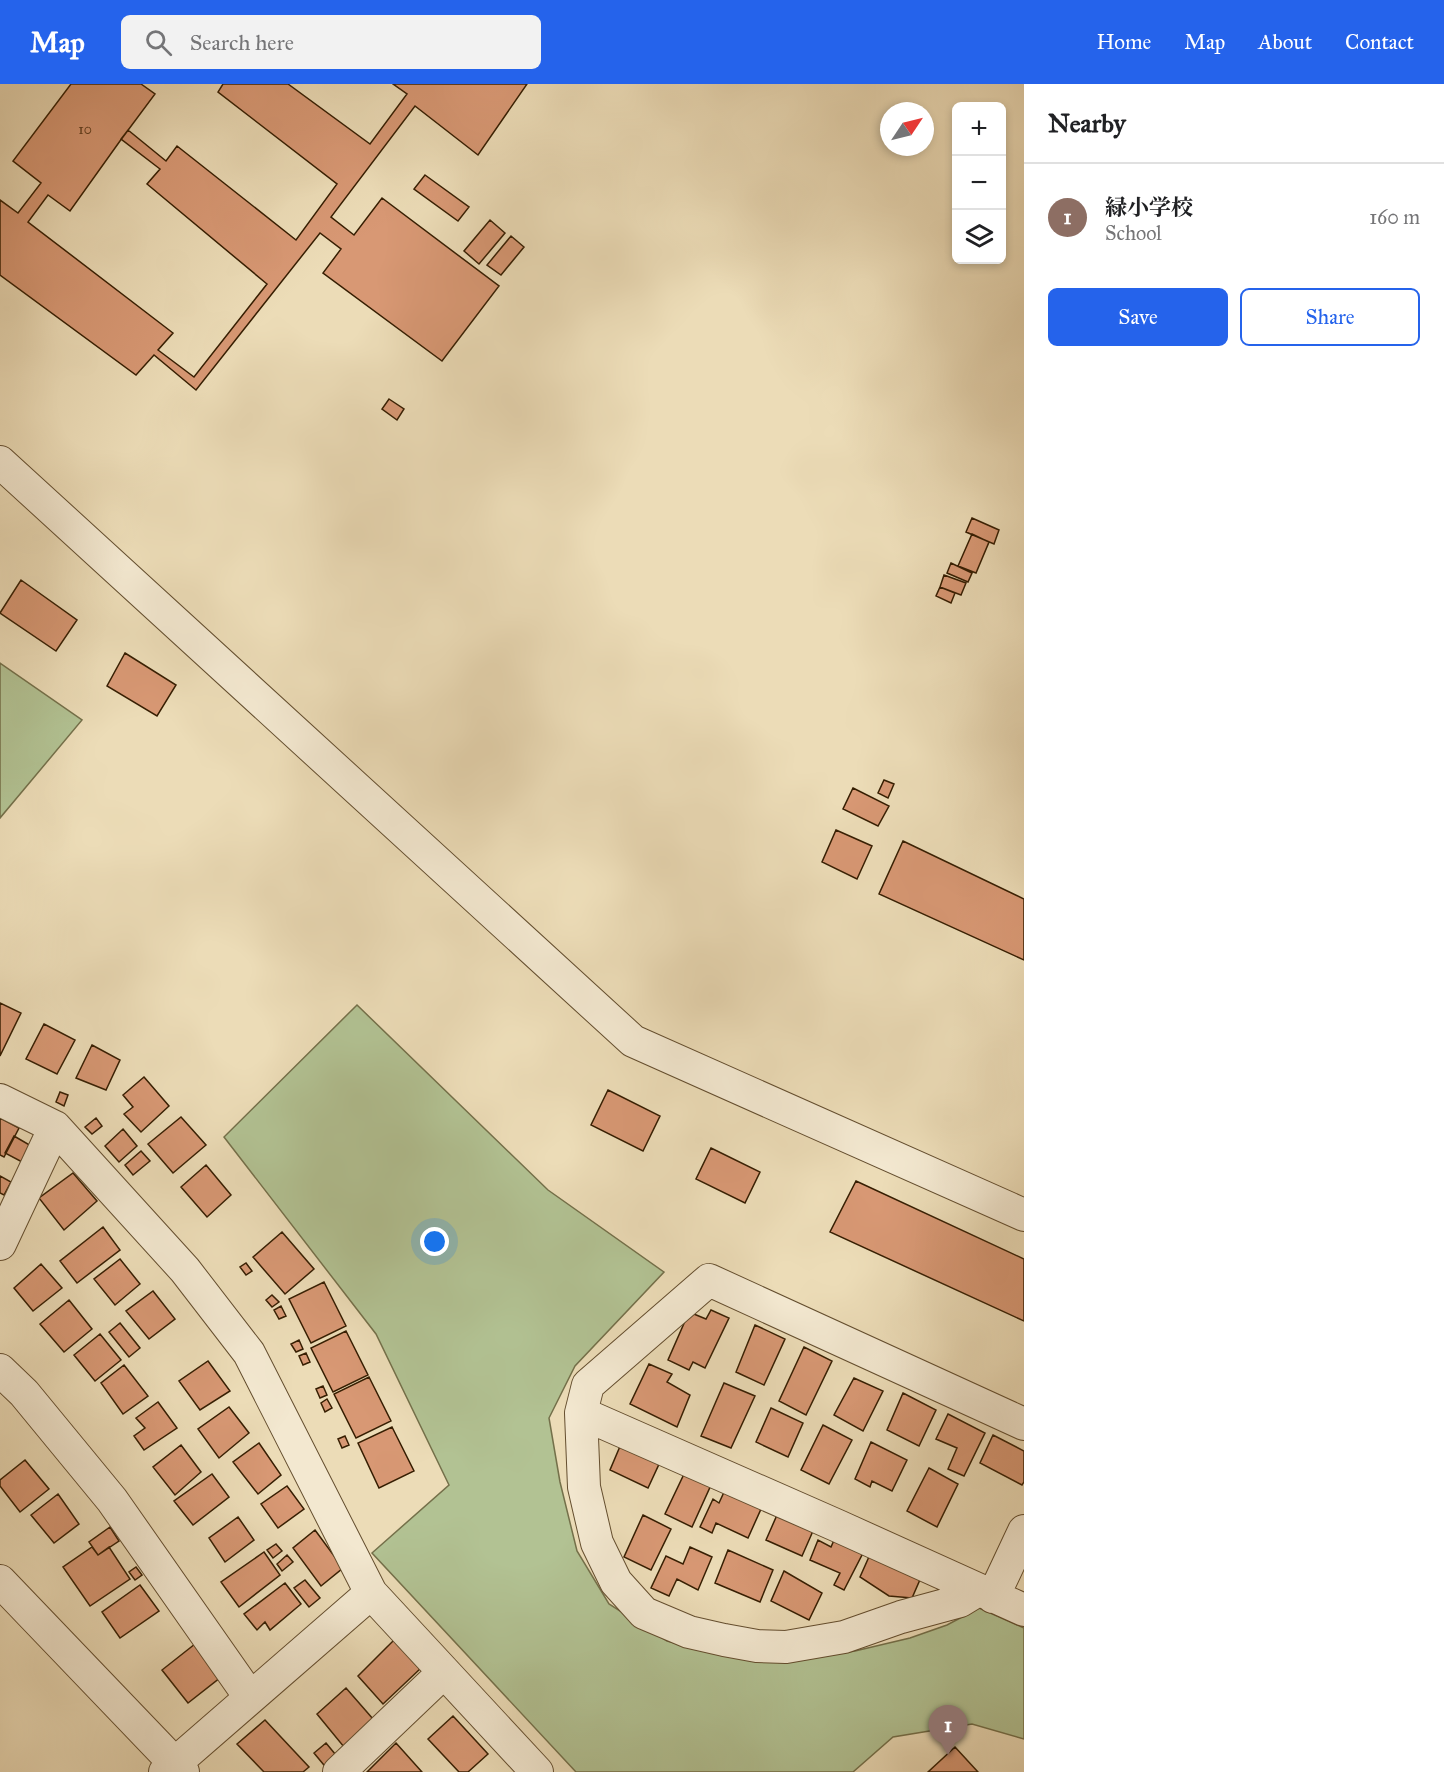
<!DOCTYPE html>
<html lang="en">
<head>
<meta charset="utf-8">
<style>
	:root { --surface:#fff; --page:#f2f2f2; --text:#202124; --muted:#757577; --line:#e0e0e0; --accent:#2563eb }
	body { margin:0; font-family:"IM FELL Great Primer","Noto Serif JP",serif; background:var(--page); color:var(--text) }
	.controls { position:absolute; right:18px; top:18px; display:grid; overflow:hidden; border-radius:9px; box-shadow:0 3px 9px #0003 }
	.controls button { width:54px; height:54px; display:grid; place-items:center; padding:0; border:0; border-bottom:2px solid var(--line); background:var(--surface); color:var(--text); font:30px sans-serif }
	.compass { position:absolute; left:880px; top:18px; width:54px; height:54px; border-radius:50%; background:var(--surface); box-shadow:0 3px 9px #0003; rotate:55deg }
	.you { position:absolute; left:435px; top:1158px; width:21px; height:21px; margin:-15px; border:4px solid #fff; border-radius:50%; background:#1a73e8; box-shadow:0 0 0 9px #1a73e833 }
	.badge { display:grid; place-items:center; width:39px; height:39px; border-radius:50%; background:var(--accent); color:#fff; font-size:20px; font-weight:700 }
	.pin { position:absolute; translate:-50% -50px; filter:drop-shadow(0 2px 3px #0008) }
	.pin::after { content:''; position:absolute; top:32px; width:21px; height:18px; background:inherit; clip-path:polygon(0 0,100% 0,50% 100%) }
	.list { margin:0; padding:0; list-style:none }
	h2 { display:flex; justify-content:space-between; align-items:center; height:78px; margin:0; padding:0 24px; font-size:26px }
	h2 small { font-size:20px; font-weight:400; color:var(--muted) }
	.list li { display:grid; grid-template-columns:39px 1fr auto; gap:18px; align-items:center; box-sizing:border-box; height:108px; padding:0 24px; border-top:2px solid var(--line) }
	.list b { display:block; font-size:22px; white-space:nowrap }
	.list p { margin:0; font-size:20px; white-space:nowrap; color:var(--muted) }
	.list em { font-size:20px; font-style:normal; color:var(--muted) }
	.actions { display:flex; gap:12px; padding:18px 24px }
	.actions a { flex:1; padding:14px 0; border:2px solid var(--accent); border-radius:9px; text-align:center; font-size:21px; color:var(--accent) }
	.actions .main { background:var(--accent); color:#fff }
	.icon { flex:none; width:33px; height:33px; fill:none; stroke:currentColor; stroke-width:2; stroke-linecap:round; stroke-linejoin:round }
	.map { position:relative; flex:none; width:1024px; height:1688px; overflow:hidden }
	header { display:flex; align-items:center; gap:36px; box-sizing:border-box; height:84px; padding:0 30px; background:var(--accent); color:#fff }
	header strong { font-size:28px }
	nav { display:flex; gap:33px; margin-inline-start:auto; font-size:21px }
	.search { width:420px; height:54px; background:var(--page); display:flex; align-items:center; gap:15px; box-sizing:border-box; padding:0 21px; border-radius:9px; color:var(--muted); font-size:22px }
	main { display:flex }
	aside { flex:1; background:var(--surface) }
	.map>svg:first-child { display:block }
	.green { fill:#b2c293; stroke:#74704a; stroke-width:1.5 }
	.building { fill:#d89874; stroke:#361e02; stroke-width:1.5 }
	.lines { fill:none; stroke-linecap:round; stroke-linejoin:round }
	.minor-casing { stroke:#644e2f; stroke-width:34 }
	.minor { stroke:#f3e8d0; stroke-width:32 }
	.labels { text-anchor:middle; stroke-width:6; stroke-linejoin:round; paint-order:stroke }
	.number-label { font-size:14px; fill:#5e3c1e }
</style>
</head>
<body>
<header>
<strong>Map</strong>
<div class="search"><svg class="icon" aria-label="search" viewBox="0 0 24 24"><circle cx="10" cy="10" r="6"/><path d="M15 15l6 6"/></svg>Search here</div>
<nav><a>Home</a><a>Map</a><a>About</a><a>Contact</a></nav>
</header>
<main>
<div class="map">
<svg width="1024" height="1688" viewBox="0 0 1024 1688">
	<rect width="100%" height="100%" fill="#ecdcb7"/>
	<filter id="stains"><feTurbulence type="fractalNoise" baseFrequency=".00333" numOctaves="4"/><feColorMatrix values="0 0 0 0 .2 0 0 0 0 .09 0 0 0 0 .02 0 0 0 .5 -.17"/></filter>
	<radialGradient id="worn" r=".72"><stop offset=".6" stop-color="#630" stop-opacity="0"/><stop offset="1" stop-color="#630" stop-opacity=".3"/></radialGradient>
	<path class="green" d="M0,579L82,636L0,734Z
		M357,921L548,1106L664,1188L575,1282L549,1334L560,1398L577,1467L609,1520L667,1557L718,1570L811,1574L855,1567L910,1554L947,1541L979,1524L1024,1544V1655L972,1640L893,1653L853,1688H576L372,1469L449,1401L376,1250L224,1053Z"/>
	<path class="building" d="M71,0H141L155,10L120,57L70,127L48,111L28,138L173,249L158,266L194,293L267,200L147,100L160,85L121,55L128,46L166,77L177,62L296,156L337,100L218,8L223,0H288L370,60L407,10L393,0H527L478,71L415,22L331,133L354,151L382,114L499,202L442,277L323,189L341,165L320,149L196,306L154,271L136,291L0,191V116L18,129L41,99L13,77Z
		M425,91L469,123L458,137L414,105Z
		M490,136L505,149L479,180L464,167Z
		M511,152L524,163L501,191L487,181Z
		M389,315L404,325L397,336L382,325Z
		M972,434L999,446L994,460L966,448Z
		M972,450L989,458L976,489L958,482Z
		M951,479L972,489L968,498L947,489Z
		M944,491L966,499L961,511L940,503Z
		M21,496L77,536L56,567L0,529Z
		M940,503L955,509L951,519L936,512Z
		M125,569L176,601L157,632L107,602Z
		M884,696L894,700L888,714L878,709Z
		M853,704L889,722L878,742L843,725Z
		M836,746L872,762L857,795L822,778Z
		M903,757L1024,815V876L879,810Z
		M0,919L21,929L0,972Z
		M44,940L75,956L57,990L26,975Z
		M92,961L120,976L106,1006L76,994Z
		M144,993L169,1022L141,1048L124,1030L133,1023L123,1011Z
		M608,1006L660,1032L643,1067L591,1041Z
		M60,1008L68,1011L64,1022L56,1018Z
		M181,1033L206,1061L173,1089L148,1060Z
		M0,1034L19,1044L4,1073L0,1071Z
		M96,1034L102,1042L92,1050L85,1043Z
		M123,1045L137,1062L119,1078L105,1062Z
		M14,1052L33,1063L24,1079L5,1069Z
		M711,1064L760,1088L745,1119L696,1095Z
		M141,1067L150,1077L133,1091L125,1081Z
		M206,1081L231,1111L207,1133L181,1103Z
		M73,1089L97,1117L64,1146L39,1114Z
		M0,1092L11,1098L4,1111L0,1109Z
		M856,1097L1024,1175V1237L830,1148Z
		M103,1143L120,1166L77,1199L60,1177Z
		M282,1148L314,1185L285,1210L253,1173Z
		M120,1175L140,1200L115,1221L94,1195Z
		M246,1179L252,1187L246,1191L240,1183Z
		M41,1180L62,1204L33,1227L14,1204Z
		M324,1198L346,1242L311,1259L289,1215Z
		M153,1207L175,1235L149,1255L126,1227Z
		M272,1211L279,1218L272,1223L266,1216Z
		M69,1216L92,1245L64,1268L40,1240Z
		M281,1222L286,1232L279,1235L274,1226Z
		M711,1226L729,1234L705,1284L693,1278L689,1286L668,1276L689,1228L706,1235Z
		M120,1239L140,1264L129,1273L109,1248Z
		M755,1241L785,1255L764,1301L736,1288Z
		M346,1247L368,1291L333,1308L311,1264Z
		M100,1250L121,1276L95,1297L74,1271Z
		M299,1256L303,1265L296,1268L291,1260Z
		M804,1263L832,1277L806,1331L779,1317Z
		M306,1269L310,1278L303,1281L299,1272Z
		M208,1277L230,1307L200,1326L179,1297Z
		M649,1280L672,1290L667,1298L690,1311L677,1343L630,1320Z
		M124,1281L148,1312L123,1330L101,1299Z
		M369,1293L391,1337L356,1354L334,1310Z
		M854,1294L883,1307L863,1347L834,1331Z
		M724,1299L755,1312L731,1364L701,1352Z
		M323,1302L327,1311L320,1314L316,1305Z
		M903,1309L936,1326L919,1362L887,1346Z
		M327,1315L332,1324L325,1328L321,1319Z
		M158,1318L177,1344L144,1366L134,1352L145,1344L136,1334Z
		M229,1323L249,1349L219,1374L198,1345Z
		M771,1324L803,1339L788,1373L756,1358Z
		M948,1330L985,1349L964,1392L948,1385L957,1364L936,1355Z
		M823,1341L852,1356L829,1400L801,1386Z
		M392,1343L414,1387L379,1404L358,1359Z
		M993,1351L1024,1367V1398L1022,1401L980,1379Z
		M345,1352L349,1361L342,1364L338,1355Z
		M871,1358L907,1376L892,1407L872,1397L870,1403L855,1395Z
		M259,1359L281,1391L258,1410L233,1378Z
		M621,1360L660,1378L648,1404L610,1386Z
		M181,1361L201,1388L175,1411L153,1383Z
		M25,1376L49,1405L20,1428L0,1402V1396Z
		M929,1384L958,1400L937,1443L907,1427Z
		M685,1388L711,1401L692,1443L665,1430Z
		M212,1390L229,1413L193,1441L174,1417Z
		M287,1402L304,1425L278,1444L261,1420Z
		M725,1406L761,1425L748,1454L716,1439L712,1449L700,1443L713,1415L719,1419Z
		M58,1410L79,1440L54,1459L31,1431Z
		M643,1431L671,1445L651,1486L624,1473Z
		M777,1431L813,1447L802,1472L766,1456Z
		M238,1433L254,1456L225,1478L209,1454Z
		M110,1443L119,1457L98,1471L89,1458Z
		M315,1446L343,1484L321,1502L293,1464Z
		M835,1454L864,1467L844,1506L834,1501L840,1489L810,1476L818,1456L831,1463Z
		M276,1460L282,1467L273,1474L267,1466Z
		M92,1463L98,1471L109,1463L130,1495L90,1522L63,1483Z
		M690,1463L712,1473L698,1506L677,1495L669,1512L651,1504L666,1472L683,1480Z
		M728,1466L773,1486L760,1518L715,1499Z
		M872,1466L922,1491L912,1514L889,1512L860,1493Z
		M264,1468L280,1491L239,1523L221,1498Z
		M287,1471L293,1478L282,1487L277,1480Z
		M136,1483L142,1491L135,1496L129,1488Z
		M784,1487L822,1509L809,1536L771,1517Z
		M305,1496L320,1514L309,1523L294,1504Z
		M285,1499L301,1520L270,1546L265,1538L257,1546L244,1530Z
		M140,1501L159,1527L120,1554L102,1528Z
		M394,1556L421,1584L383,1620L358,1592Z
		M195,1560L221,1593L188,1619L162,1586Z
		M346,1604L373,1635L344,1663L317,1630Z
		M453,1632L488,1670L468,1688H459L428,1655Z
		M265,1636L309,1683L303,1688H264L237,1660Z
		M326,1659L340,1676L328,1686L314,1669Z
		M396,1659L422,1688H367Z
		M955,1663L978,1688H928Z"/>
	<g class="lines">
		<defs>
			<path id="minor" d="M0,378L633,957L1024,1131
				M0,1016L55,1043L185,1186L249,1269L371,1509L537,1688
				M0,1160L55,1043
				M0,1286L24,1309L112,1416L250,1613
				M581,1329L838,1442L1024,1526
				M0,1497L183,1688
				M978,1506L960,1517L901,1533L844,1553L786,1563L757,1562L724,1556L689,1548L644,1529L616,1498L597,1459L584,1403L581,1329L588,1301L709,1196L1024,1340
				M993,1513L1024,1447
				M165,1688L371,1509
				M339,1688L444,1588"/>
		</defs>
		<use href="#minor" class="minor-casing"/>
		<use href="#minor" class="minor"/>
	</g>
	<g class="labels">
		<g class="number-label">
			<text x="85" y="50">10</text>
		</g>
	</g>
	<rect width="100%" height="100%" filter="url(#stains)"/>
	<rect width="100%" height="100%" fill="url(#worn)"/>
</svg>
<div class="controls">
<button>+</button>
<button>−</button>
<button><svg class="icon" aria-label="layers" viewBox="0 0 24 24"><path d="M12 4l9 5-9 5-9-5zM3 14l9 5 9-5"/></svg></button>
</div>
<svg class="compass" viewBox="-18 -18 36 36"><path d="M0-13l5 13h-10z" fill="#e53935"/><path d="M0 13l5-13h-10z" fill="#757577"/></svg>
<div class="you"></div>
<div class="pin badge" style="left:948px;top:1671px;background:#8d6e63">1</div>
</div>
<aside>
<h2>Nearby<small></small></h2>
<ul class="list">
<li><span class="badge" style="background:#8d6e63">1</span><div><b>緑小学校</b><p>School</p></div><em>160 m</em></li>
</ul>
<div class="actions"><a class="main">Save</a><a>Share</a></div>
</aside>
</main>
</body>
</html>
